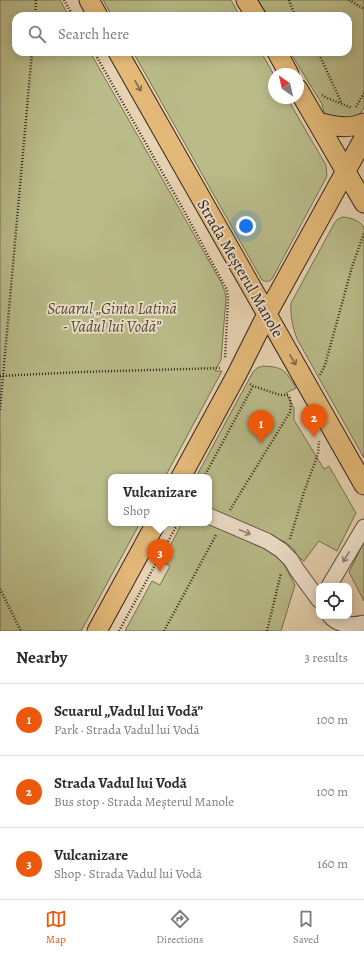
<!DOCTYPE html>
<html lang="en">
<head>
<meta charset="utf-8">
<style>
	:root { --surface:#fff; --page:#f2f2f3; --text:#2b2b33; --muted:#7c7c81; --line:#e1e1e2; --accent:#ea580c }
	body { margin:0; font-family:Alegreya,serif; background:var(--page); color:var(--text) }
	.controls { position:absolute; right:12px; bottom:12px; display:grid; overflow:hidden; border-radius:8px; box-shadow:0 2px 10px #0003 }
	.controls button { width:36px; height:36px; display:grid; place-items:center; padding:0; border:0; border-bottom:1px solid var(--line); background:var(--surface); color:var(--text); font:20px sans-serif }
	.compass { position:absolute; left:268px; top:68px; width:36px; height:36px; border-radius:50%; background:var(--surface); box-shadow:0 2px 10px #0003; rotate:326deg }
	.you { position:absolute; left:246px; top:226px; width:14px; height:14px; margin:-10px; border:3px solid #fff; border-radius:50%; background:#1a73e8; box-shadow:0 0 0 6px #1a73e833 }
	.badge { display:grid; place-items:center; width:26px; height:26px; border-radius:50%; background:var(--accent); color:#fff; font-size:13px; font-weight:700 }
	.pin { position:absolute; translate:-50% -33px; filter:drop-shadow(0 1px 2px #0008) }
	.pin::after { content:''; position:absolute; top:21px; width:14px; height:12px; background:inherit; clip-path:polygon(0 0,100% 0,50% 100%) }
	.popup { position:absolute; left:108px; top:474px; width:104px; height:52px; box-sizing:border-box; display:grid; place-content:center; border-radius:8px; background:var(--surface); filter:drop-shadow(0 1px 3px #0005); font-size:13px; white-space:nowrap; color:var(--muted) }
	.popup b { font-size:15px; color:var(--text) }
	.popup::after { content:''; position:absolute; left:50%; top:100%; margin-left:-8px; border:8px solid transparent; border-top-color:var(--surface) }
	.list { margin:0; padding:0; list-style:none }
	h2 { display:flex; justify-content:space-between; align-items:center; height:52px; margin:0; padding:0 16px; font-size:17px }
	h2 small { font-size:13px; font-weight:400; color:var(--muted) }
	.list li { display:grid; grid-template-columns:26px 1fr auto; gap:12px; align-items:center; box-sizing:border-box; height:72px; padding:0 16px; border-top:1px solid var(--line) }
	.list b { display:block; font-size:15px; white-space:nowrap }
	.list p { margin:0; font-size:13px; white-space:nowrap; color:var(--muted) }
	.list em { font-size:13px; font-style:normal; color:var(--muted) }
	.icon { flex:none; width:22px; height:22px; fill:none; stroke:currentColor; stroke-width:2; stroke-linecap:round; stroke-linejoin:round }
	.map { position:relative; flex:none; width:364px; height:631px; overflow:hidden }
	.search { position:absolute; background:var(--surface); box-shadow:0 2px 10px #0003; left:12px; right:12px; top:12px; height:44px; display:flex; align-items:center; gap:10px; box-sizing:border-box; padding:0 14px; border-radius:12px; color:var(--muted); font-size:15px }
	.sheet { height:268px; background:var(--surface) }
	nav { display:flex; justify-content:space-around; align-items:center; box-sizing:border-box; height:56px; border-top:1px solid var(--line); background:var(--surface); font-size:11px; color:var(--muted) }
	nav a { display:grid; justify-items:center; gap:2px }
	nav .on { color:var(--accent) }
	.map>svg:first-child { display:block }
	.green { fill:#b9bb89; stroke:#767054 }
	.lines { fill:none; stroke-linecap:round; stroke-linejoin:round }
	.minor-casing { stroke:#605043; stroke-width:17 }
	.major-casing { stroke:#33241e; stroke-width:21 }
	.path { stroke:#33241e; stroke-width:2.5; stroke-dasharray:1 2; stroke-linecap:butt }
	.minor { stroke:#efe2cc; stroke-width:15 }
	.major { stroke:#e4b978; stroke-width:19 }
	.oneway { stroke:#836746 }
	.oneway2 { stroke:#918375 }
	.labels { text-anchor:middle; stroke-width:3.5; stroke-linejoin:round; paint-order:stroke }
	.street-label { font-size:16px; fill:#33241e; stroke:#efe2cc }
	.park-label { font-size:16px; font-style:italic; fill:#544a39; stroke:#efe2cc }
</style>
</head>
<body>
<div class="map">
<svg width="364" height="631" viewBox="0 0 364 631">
	<rect width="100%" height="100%" fill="#e7d2b1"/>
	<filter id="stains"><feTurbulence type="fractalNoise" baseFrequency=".005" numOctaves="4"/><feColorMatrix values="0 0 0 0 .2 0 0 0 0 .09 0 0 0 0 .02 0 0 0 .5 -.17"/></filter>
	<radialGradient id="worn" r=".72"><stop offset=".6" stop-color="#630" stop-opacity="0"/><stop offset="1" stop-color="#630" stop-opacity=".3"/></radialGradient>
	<path class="green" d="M0,0H60L69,16H16V52H90L221,282L225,292L226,299L221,360L215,371H222L165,477H111V523H140L81,631H0Z
		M103,0H231L240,16H112Z
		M258,0H364V108L357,117L342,121L324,113L322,104L290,52H348V16H268Z
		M133,52H261L274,75V98H287L326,165L327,176L272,279C269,282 266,282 262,280Z
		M343,217C352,218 358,220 364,227V458L297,339C293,328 290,316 291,303L335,222L338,219Z
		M263,366C284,367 285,370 296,388L286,393L294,408V420L324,469L329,466L356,513L337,551L319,541L304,561L297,556L294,549L285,542L209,508V477H196L253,372L257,368Z
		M182,523H207L279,555L295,585L281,631H125L152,581L160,585L170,566L162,562Z
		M364,542V601L349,572Z"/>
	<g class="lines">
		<defs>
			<path id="minor" d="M209,516L267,541L281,550L291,560L297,570L319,600
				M329,586L364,527
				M330,616C339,626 352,626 364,623"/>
			<path id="major" d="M89,0L98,16
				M246,0L256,16
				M118,52L364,485
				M277,52L289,74
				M298,89L364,203
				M317,122C336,126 345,130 364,123
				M181,477L237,374L267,314L364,138
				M97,631L156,523"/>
		</defs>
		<use href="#minor" class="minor-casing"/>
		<use href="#major" class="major-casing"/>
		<path class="path" d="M64,0L73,16
			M289,0L295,16
			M349,0L364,9
			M35,16L36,0
			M94,52L183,209L227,290L228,300L225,359
			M318,52L342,104
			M322,95L327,98L352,108
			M356,107L364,93
			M320,375L325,365L352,267L364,233
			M0,376L81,372L221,368
			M250,384L253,386L280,395H289
			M0,410L32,52
			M204,477L253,386
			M230,510L290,412L291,404L289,395
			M290,539L304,492L318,454L319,441
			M0,589L21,631
			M119,631L178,523
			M164,631L216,535
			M267,631L281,573"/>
		<use href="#minor" class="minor"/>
		<use href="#major" class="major"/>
	</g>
	<defs><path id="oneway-shaft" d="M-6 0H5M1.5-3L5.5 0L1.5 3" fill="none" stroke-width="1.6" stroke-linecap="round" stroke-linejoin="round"/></defs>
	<g class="oneway">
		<use href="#oneway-shaft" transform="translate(138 86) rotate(60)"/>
		<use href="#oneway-shaft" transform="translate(293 360) rotate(60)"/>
	</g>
	<g class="oneway2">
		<use href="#oneway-shaft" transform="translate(245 532) rotate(23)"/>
		<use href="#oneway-shaft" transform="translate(346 557) rotate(121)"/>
	</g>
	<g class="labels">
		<g class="street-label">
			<text transform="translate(241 268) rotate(60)" y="6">Strada Meșterul Manole</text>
		</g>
		<g class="park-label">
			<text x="112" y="314">Scuarul „Ginta Latină<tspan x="112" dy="18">- Vadul lui Vodă”</tspan></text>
		</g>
	</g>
	<rect width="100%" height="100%" filter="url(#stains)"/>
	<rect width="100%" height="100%" fill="url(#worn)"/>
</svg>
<div class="controls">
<button><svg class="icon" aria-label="locate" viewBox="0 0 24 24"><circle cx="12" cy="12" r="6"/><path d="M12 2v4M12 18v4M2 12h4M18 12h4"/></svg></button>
</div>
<svg class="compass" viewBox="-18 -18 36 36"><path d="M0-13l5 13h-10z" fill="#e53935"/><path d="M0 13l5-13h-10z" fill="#7c7c81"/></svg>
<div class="you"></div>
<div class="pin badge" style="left:261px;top:443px">1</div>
<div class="pin badge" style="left:314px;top:437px">2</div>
<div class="pin badge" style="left:160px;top:572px">3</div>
<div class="popup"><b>Vulcanizare</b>Shop</div>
<div class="search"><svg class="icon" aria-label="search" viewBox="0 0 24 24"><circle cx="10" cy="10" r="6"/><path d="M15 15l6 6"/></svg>Search here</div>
</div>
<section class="sheet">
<h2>Nearby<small>3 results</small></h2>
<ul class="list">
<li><span class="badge">1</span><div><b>Scuarul „Vadul lui Vodă”</b><p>Park · Strada Vadul lui Vodă</p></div><em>100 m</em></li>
<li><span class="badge">2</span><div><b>Strada Vadul lui Vodă</b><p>Bus stop · Strada Meșterul Manole</p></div><em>100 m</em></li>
<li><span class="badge">3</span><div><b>Vulcanizare</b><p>Shop · Strada Vadul lui Vodă</p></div><em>160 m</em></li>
</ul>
</section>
<nav>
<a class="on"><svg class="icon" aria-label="map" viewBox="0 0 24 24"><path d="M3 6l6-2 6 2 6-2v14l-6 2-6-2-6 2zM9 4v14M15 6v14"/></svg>Map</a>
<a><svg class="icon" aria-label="directions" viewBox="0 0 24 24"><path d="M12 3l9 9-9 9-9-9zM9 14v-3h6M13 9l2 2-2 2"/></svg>Directions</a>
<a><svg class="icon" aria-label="saved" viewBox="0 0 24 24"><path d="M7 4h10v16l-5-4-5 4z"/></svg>Saved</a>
</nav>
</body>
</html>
